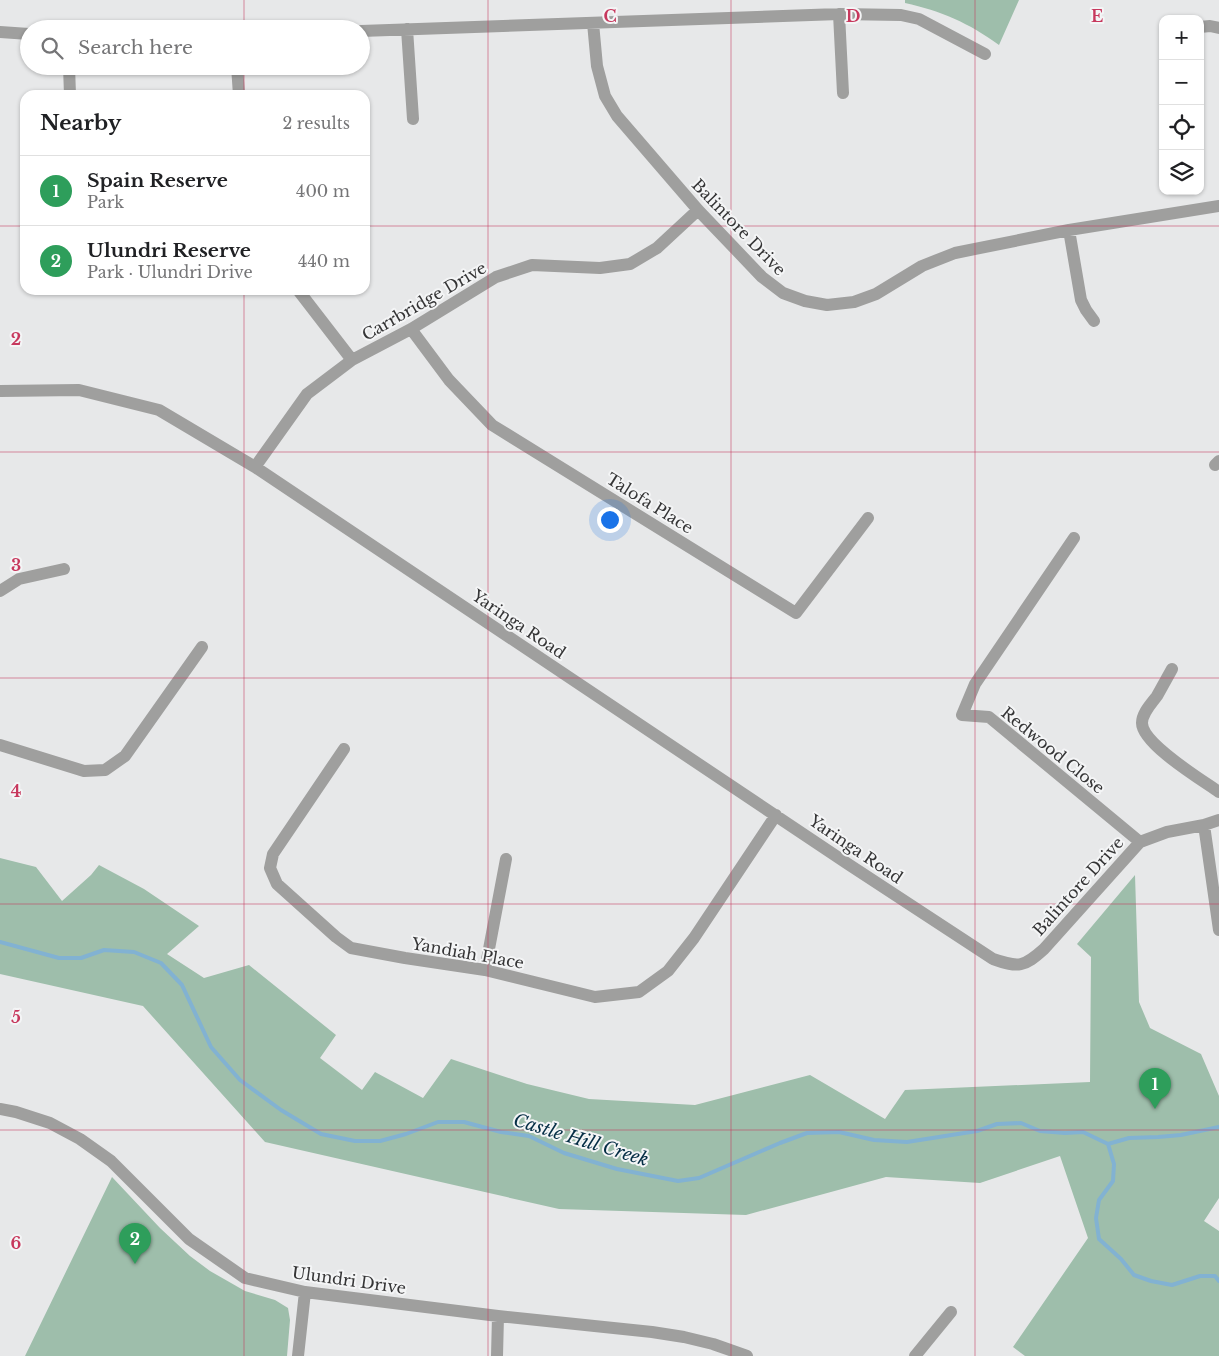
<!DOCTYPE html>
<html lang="en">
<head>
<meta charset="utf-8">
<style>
	:root { --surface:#fff; --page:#f6f6f6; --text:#202124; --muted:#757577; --line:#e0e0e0; --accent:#7c3aed }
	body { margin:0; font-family:"Libre Baskerville",serif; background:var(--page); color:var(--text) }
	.controls { position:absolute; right:15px; top:15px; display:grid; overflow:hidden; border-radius:10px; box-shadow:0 1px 4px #0004 }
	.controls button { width:45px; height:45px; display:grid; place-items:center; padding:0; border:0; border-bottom:1px solid var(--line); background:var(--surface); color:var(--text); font:25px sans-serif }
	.you { position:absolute; left:609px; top:519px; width:18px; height:18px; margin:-12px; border:4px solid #fff; border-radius:50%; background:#1a73e8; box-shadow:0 0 0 8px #1a73e833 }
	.badge { display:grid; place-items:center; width:32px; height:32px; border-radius:50%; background:var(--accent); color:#fff; font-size:16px; font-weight:700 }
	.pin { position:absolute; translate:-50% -41px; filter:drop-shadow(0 1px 2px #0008) }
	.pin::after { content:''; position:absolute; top:26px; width:18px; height:15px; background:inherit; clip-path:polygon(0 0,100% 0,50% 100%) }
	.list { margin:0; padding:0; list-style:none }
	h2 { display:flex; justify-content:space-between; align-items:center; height:65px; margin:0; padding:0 20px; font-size:21px }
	h2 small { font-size:16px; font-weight:400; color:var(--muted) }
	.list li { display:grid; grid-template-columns:32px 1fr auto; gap:15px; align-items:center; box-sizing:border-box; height:70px; padding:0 20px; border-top:1px solid var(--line) }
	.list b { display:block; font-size:19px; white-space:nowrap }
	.list p { margin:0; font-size:16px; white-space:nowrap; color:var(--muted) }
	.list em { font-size:16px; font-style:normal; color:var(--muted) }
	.icon { flex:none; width:28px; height:28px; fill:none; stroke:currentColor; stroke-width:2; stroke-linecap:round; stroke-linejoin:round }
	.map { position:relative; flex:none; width:1219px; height:1356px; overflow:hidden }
	.search { position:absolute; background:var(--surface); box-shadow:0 1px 4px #0004; left:20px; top:20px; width:350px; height:55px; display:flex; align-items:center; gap:12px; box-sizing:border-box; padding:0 18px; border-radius:28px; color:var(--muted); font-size:19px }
	.panel { position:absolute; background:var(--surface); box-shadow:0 1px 4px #0004; left:20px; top:90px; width:350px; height:205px; border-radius:15px }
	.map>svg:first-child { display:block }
	.green { fill:#9ebeab }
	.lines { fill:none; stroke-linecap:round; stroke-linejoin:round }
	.stream { stroke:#82b2d2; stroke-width:4 }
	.minor { stroke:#9f9f9e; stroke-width:12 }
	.grid { fill:none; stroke:#c7385d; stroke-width:1; stroke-opacity:0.55 }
	.labels { text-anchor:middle; stroke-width:4; stroke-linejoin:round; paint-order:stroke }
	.street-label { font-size:16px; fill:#353536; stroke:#f4f5f6 }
	.water-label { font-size:18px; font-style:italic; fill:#052e45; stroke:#f4f5f6 }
	.grid-label { font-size:16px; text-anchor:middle; font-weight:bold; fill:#c7385d; stroke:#f4f5f6; stroke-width:4; stroke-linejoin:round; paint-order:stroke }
</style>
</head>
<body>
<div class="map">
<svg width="1219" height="1356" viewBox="0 0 1219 1356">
	<rect width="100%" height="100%" fill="#e7e8e9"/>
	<path class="green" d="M905,0H1019L999,45C969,23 941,11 905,3Z
		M0,858L36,867L62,901L91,875L99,865L144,889L199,926L167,954L204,978L249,965L336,1035L320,1058L362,1090L375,1072L423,1098L451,1059L527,1084L589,1099L695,1105L810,1075L885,1119L905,1090L1090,1082L1091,957L1077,944L1135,875L1139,1002L1150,1028L1201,1054L1219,1096V1198L1204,1221L1219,1231V1356H1025L1013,1347L1088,1238L1060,1156L980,1183L886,1177L746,1215L559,1209L265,1142L143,1006L0,974Z
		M112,1177L160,1228L190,1256L210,1271L245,1291L275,1300L288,1308L290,1320L287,1356H25Z"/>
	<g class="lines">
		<path class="stream" d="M0,942L59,958H81L104,950L134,952L161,963L182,985L211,1047L240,1080L281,1110L321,1134L355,1141H380L406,1134L438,1122H464L501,1132L529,1136L564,1153L617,1169L678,1181L699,1178L780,1143L807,1133L839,1132L874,1140L907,1142L977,1131L997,1124L1021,1123L1040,1131L1065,1133L1083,1132L1108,1144L1114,1164L1113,1181L1099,1200L1096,1218L1099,1239L1121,1259L1134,1275L1151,1281L1172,1285L1200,1276H1215L1219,1281
			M1108,1144L1129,1138L1158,1137L1181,1135L1219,1127"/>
		<path class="minor" d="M839,14L843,93
			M593,23L597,66L605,96L617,116L698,210L762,277L783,293L805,301L827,305L854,302L876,294L922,266L955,253L1069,230L1219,206
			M1200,27L1210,26L1219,28
			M407,29L413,119
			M361,31L839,14L901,15L919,19L985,54
			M0,32L29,34
			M69,66L70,95
			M237,66L239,95
			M1069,230L1081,300L1086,310L1094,321
			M298,290L352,360
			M411,329L449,380L492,425L796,613L868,518
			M0,391L79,390L159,410L255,467L848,864L993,959C1019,968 1024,967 1044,949L1140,842L1167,832L1204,825L1219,820
			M1215,465L1219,461
			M255,467L307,394L352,360L411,329L496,277L532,265L600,268L630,264L657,248L698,210
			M1074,538L975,684L962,715L989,717L1140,842
			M0,591L19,579L64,569
			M1172,669C1167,678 1162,687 1157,696C1151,704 1142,713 1142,723C1142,744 1202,780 1219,792
			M0,745L84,771L105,770L125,756L202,647
			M344,749L273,854L270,868L277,884L336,937L351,948L405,958L485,970L595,997L639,992L668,971L694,938L776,815
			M1204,825L1219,930
			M485,970L506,859
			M0,1109L16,1112L50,1123L80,1139L111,1161L189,1239L245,1278L305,1292L498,1316L652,1332L684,1337L713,1344L747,1356
			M298,1356L305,1292
			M497,1356L498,1316
			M915,1356L951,1312"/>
	</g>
	<path class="grid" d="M244,0V29M488,0V1356M731,0V1356M975,0V1356M244,66V95M0,226H25M365,226H1219M244,290V1356M0,452H1219M0,678H1219M0,904H1219M0,1130H1219"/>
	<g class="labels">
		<g class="street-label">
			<text transform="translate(739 227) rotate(46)" y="6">Balintore Drive</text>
			<text transform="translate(424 301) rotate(-30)" y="6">Carrbridge Drive</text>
			<text transform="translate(650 503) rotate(32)" y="6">Talofa Place</text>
			<text transform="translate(519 624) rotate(34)" y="6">Yaringa Road</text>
			<text transform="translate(1053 750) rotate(39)" y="6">Redwood Close</text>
			<text transform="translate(856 849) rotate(34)" y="6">Yaringa Road</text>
			<text transform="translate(1078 886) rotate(-48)" y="6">Balintore Drive</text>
			<text transform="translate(468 953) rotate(10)" y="6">Yandiah Place</text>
			<text transform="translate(349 1280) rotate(8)" y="6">Ulundri Drive</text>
		</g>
		<g class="water-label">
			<text transform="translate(581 1140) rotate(17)" y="6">Castle Hill Creek</text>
		</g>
	</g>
	<g class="grid-label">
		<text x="610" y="22">C</text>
		<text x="853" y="22">D</text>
		<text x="1097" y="22">E</text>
		<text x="16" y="345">2</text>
		<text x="16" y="571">3</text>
		<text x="16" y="797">4</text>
		<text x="16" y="1023">5</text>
		<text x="16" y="1249">6</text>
	</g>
</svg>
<div class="controls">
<button>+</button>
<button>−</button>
<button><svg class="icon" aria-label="locate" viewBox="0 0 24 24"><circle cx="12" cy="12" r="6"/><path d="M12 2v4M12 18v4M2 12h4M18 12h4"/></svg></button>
<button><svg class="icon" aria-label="layers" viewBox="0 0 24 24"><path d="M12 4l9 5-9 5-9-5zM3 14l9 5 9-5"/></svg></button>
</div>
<div class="you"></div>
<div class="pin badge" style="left:1155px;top:1109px;background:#2e9e5b">1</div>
<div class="pin badge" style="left:135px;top:1264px;background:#2e9e5b">2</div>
<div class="search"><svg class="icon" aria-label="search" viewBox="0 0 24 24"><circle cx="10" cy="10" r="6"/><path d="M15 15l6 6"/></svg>Search here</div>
<section class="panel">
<h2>Nearby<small>2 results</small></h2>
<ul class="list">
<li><span class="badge" style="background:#2e9e5b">1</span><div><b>Spain Reserve</b><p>Park</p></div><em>400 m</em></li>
<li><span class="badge" style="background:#2e9e5b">2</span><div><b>Ulundri Reserve</b><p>Park · Ulundri Drive</p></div><em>440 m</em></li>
</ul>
</section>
</div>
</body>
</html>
